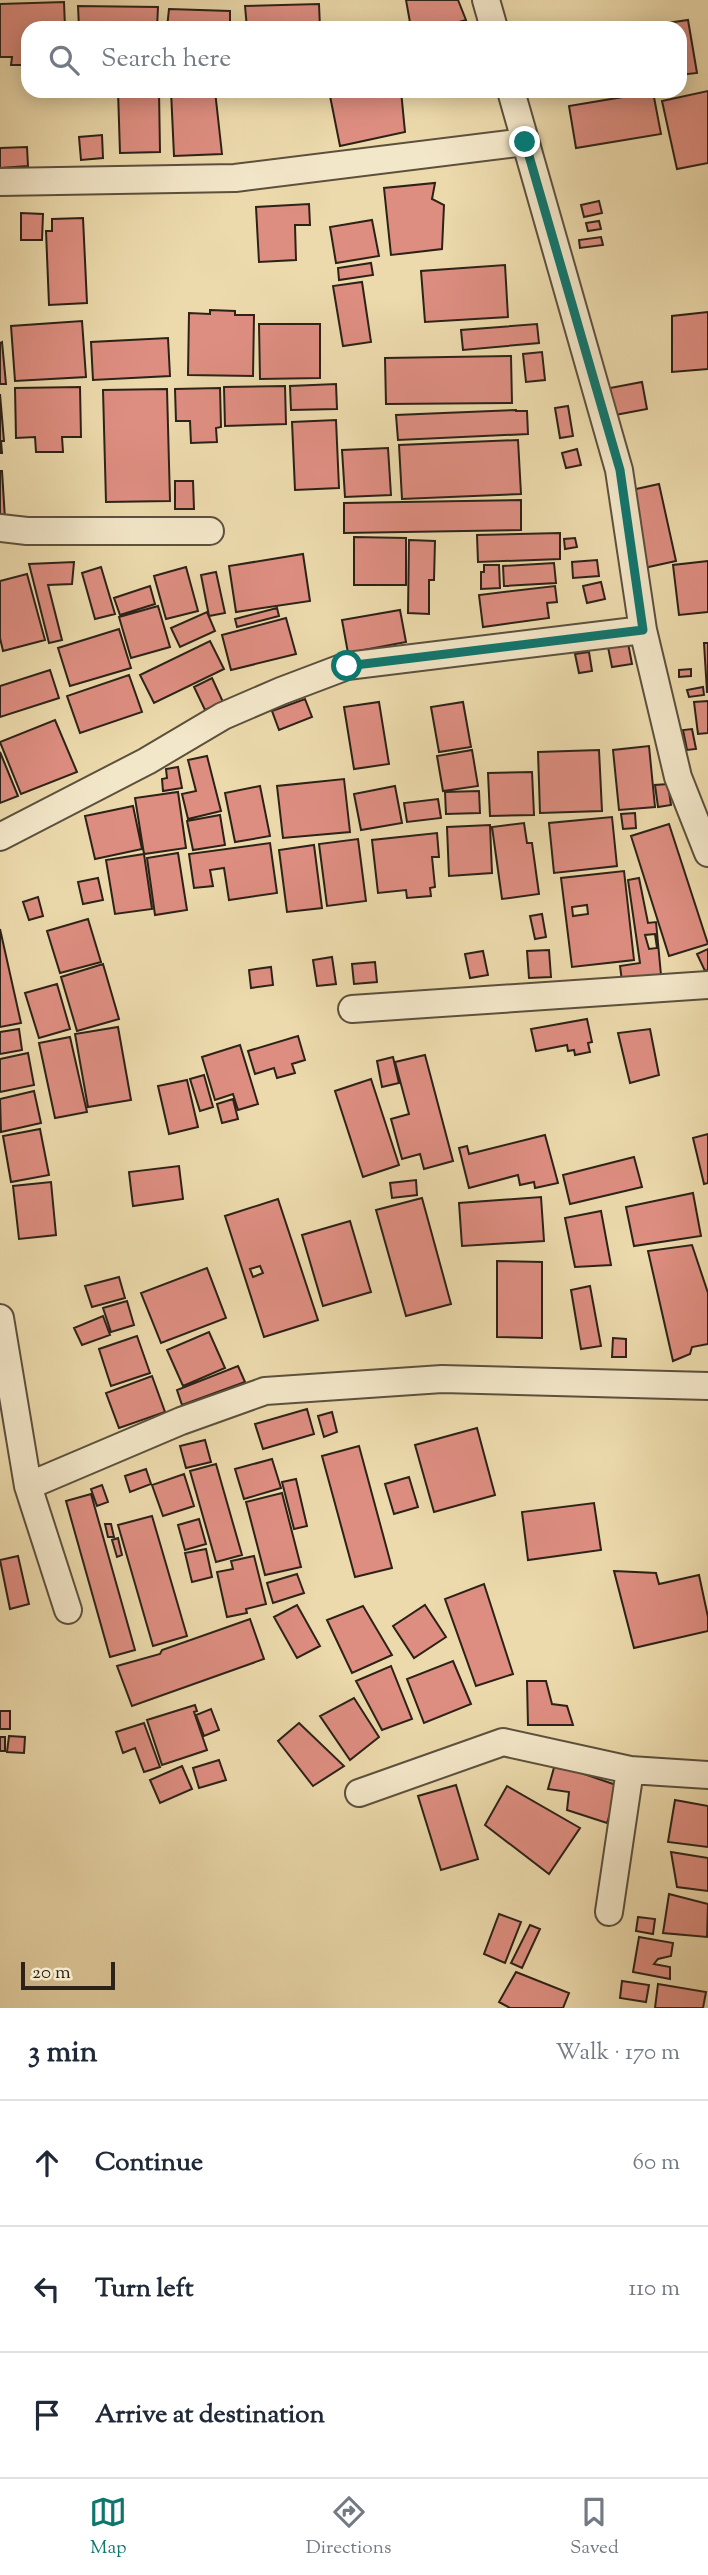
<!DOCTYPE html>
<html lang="en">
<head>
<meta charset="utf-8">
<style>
	:root { --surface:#fff; --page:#f2f2f3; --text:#1f2937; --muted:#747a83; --line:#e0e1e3; --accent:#0f766e }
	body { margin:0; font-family:"Sorts Mill Goudy",serif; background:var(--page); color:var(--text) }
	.scale { position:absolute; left:21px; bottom:18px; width:94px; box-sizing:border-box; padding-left:7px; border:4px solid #2c2218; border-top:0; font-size:19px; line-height:24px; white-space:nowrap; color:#2c2218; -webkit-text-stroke:5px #f3e7c9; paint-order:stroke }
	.stop { position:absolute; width:21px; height:21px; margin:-16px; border:5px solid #0f766e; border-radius:50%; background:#fff }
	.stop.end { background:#0f766e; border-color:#fff; box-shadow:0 2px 7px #0008 }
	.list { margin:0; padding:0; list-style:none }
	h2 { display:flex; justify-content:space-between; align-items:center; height:91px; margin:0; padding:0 28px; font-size:30px }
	h2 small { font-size:23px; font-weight:400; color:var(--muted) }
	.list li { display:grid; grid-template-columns:46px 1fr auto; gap:21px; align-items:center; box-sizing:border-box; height:126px; padding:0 28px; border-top:2px solid var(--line) }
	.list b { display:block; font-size:26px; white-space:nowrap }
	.list em { font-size:23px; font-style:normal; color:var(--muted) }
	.icon { flex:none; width:38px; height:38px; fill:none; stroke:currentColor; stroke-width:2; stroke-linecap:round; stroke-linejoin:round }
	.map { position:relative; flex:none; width:708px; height:2008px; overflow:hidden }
	.search { position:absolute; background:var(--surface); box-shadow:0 4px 18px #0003; left:21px; right:21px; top:21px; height:77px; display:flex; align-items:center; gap:18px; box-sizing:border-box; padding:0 24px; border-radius:21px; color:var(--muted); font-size:26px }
	.sheet { height:469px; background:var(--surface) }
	nav { display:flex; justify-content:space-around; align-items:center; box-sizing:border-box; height:98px; border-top:2px solid var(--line); background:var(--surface); font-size:19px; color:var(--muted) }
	nav a { display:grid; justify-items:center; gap:4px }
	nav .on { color:var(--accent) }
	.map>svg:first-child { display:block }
	.building { fill:#de8e81; stroke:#2c2218; stroke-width:2; fill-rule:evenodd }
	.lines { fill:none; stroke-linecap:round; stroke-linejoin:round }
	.minor-casing { stroke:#5c503d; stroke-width:30 }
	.minor { stroke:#f3e7c9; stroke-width:26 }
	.route { stroke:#0f766e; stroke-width:9 }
</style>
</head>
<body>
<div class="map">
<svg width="708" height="2008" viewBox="0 0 708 2008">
	<rect width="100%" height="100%" fill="#ecdaac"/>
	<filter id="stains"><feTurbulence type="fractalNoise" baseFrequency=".00286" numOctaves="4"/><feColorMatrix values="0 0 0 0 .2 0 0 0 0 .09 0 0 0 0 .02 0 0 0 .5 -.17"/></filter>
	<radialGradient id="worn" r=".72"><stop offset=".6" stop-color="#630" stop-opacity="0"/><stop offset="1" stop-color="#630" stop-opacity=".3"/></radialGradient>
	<path class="building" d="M406,0H458L466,20L438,28H411Z
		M64,2L65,28H28V65H11L12,57H0V4Z
		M319,4L320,28H247L245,6Z
		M78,6L158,7L157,28H79Z
		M169,9L230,11V28H167Z
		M688,20L697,73L680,75V28L640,27Z
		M118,91H159L160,152L120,153Z
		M171,91H215L222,154L174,156Z
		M329,91H401L405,132L340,146Z
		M708,91V163L677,169L662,101Z
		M653,92L661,134L576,148L569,106Z
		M102,135L103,158L81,160L79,137Z
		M27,147L28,166L0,168V148Z
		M435,183L432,199L444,205L442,249L391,255L384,188Z
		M599,201L602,213L584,217L581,205Z
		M309,204L310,225H295L296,260L259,262L256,207Z
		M21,213L43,214L42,240H21Z
		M83,218L87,303L49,305L46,231H52V219Z
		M372,220L379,256L336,263L330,227Z
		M599,221L601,229L588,231L586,223Z
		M601,237L603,245L580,248L579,240Z
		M371,263L373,275L339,280L338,268Z
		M505,265L508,317L425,322L421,271Z
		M362,282L371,342L343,346L333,286Z
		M210,310L235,311V315H254L253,376L188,375L189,313L210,314Z
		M708,312V369L672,372V316Z
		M82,321L86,377L15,381L11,326Z
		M259,324H320V378L260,379Z
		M537,324L539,343L463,350L461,330Z
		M168,338L170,376L93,380L91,342Z
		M2,342L6,384H0V343Z
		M542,352L545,380L526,382L523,354Z
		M511,356L512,403L386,404L385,358Z
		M642,382L647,409L615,415L610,388Z
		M336,384L337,409L291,410L290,386Z
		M285,386L286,424L225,426L224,387Z
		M80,387L81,437H62L63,452H36L35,437L16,438L15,388Z
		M220,388L221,427L216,428L217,442L191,443L190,421H176L175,389Z
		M167,389L170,501L106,502L103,390Z
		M0,394L4,441H1L2,453H0Z
		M568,406L573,436L560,438L555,408Z
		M516,410V411H527L528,434L398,440L396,415Z
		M336,420L339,488L295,490L292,422Z
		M518,440L521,494L402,499L399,445Z
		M388,448L391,495L345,497L342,450Z
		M577,449L581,465L566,468L562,453Z
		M0,471H2L5,519H0Z
		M175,481H193L194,509H175Z
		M659,484L676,561L644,568L627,491Z
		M521,500V530L344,533V503Z
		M560,533V559L478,562L477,535Z
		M354,537L406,538V585H354Z
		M575,538L577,547L565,549L564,539Z
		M409,540L435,541L434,580H429V614L408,613Z
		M303,554L310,601L236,612L229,566Z
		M597,560L599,576L573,578L572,562Z
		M708,561V612L679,615L673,565Z
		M74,562L72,584L48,585L62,640L49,643L29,564Z
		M554,563L556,583L504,586L503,566Z
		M484,565H499L500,588L481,589V572H484Z
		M101,567L115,614L95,619L82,573Z
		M186,567L198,611L166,619L154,576Z
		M216,572L225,613L209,616L201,575Z
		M27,574L45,640L3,651L0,638V581Z
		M601,582L605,599L587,603L583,586Z
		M150,586L155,604L120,615L114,598Z
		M555,586L557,602L547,603L549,618L483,627L479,595Z
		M158,606L170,647L131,658L119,617Z
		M277,608L279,616L237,627L235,619Z
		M400,610L406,642L348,653L342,620Z
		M207,612L215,631L180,647L171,628Z
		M286,618L296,654L231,670L222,635Z
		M119,629L131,668L70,686L58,648Z
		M210,641L224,669L154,703L140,675Z
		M628,643L632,664L612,667L608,647Z
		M704,643H708V692H707Z
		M589,652L592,671L579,673L575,654Z
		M691,669V676L679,677V670Z
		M50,670L59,698L0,717V686Z
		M129,675L142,712L80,733L67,696Z
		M212,678L223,702L205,710L194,687Z
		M703,687L704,695L689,697L687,690Z
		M305,699L312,717L279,730L272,711Z
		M708,701V733L698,734L694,702Z
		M379,702L389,764L354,769L344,707Z
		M463,702L471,747L439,752L431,707Z
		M55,720L77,772L21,794L0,742Z
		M692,729L696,749L687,750L683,730Z
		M649,746L655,807L619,810L613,750Z
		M472,750L478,786L443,791L437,756Z
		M599,750L602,811L540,813L538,752Z
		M0,752L18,796L0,803Z
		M207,756L221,811L188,819L182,794L196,791L188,760Z
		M178,767L182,788L163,791L162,779L167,778L166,769Z
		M532,772L534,815L490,816L488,773Z
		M344,779L350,832L283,838L277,786Z
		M668,784L671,805L658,807L655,785Z
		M260,786L270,836L235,842L225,793Z
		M395,786L402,823L361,830L354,794Z
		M479,791L480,813L446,814L445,792Z
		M178,792L186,848L144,854L135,798Z
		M438,799L441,818L407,822L404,803Z
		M133,806L142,849L95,859L85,816Z
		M635,813L636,828L623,829L621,814Z
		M220,815L225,845L193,850L187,821Z
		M612,817L617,866L554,873L549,823Z
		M524,823L527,843H532L539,894L502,899L492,827Z
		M669,824L708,944L669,956L631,836Z
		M490,825L492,873L449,876L447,827Z
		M437,833L439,857H432L435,887L430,888L431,896L407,898L406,890L378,893L372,840Z
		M358,839L366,901L327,906L319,844Z
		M270,843L277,893L229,900L224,868L210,870L213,886L194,888L189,854Z
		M314,845L322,908L287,912L279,850Z
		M178,853L187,910L155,915L147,858Z
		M144,854L152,909L115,914L106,860Z
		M624,871L634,960L572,967L561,878ZM587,905L588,914L573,916L572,907Z
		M98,878L103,900L83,904L78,882Z
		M639,878L648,923L656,922L661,975L622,981L620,966L640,963L628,880ZM655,934L657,948L649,949L645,935Z
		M38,897L43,916L29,920L23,902Z
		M542,914L546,937L535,939L530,916Z
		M88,919L101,962L60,973L47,931Z
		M0,929L21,1023L0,1027Z
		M708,949V970L705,971L697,954Z
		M549,950L551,977L529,978L527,951Z
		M483,951L488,975L470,978L465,954Z
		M332,957L336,984L317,986L313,960Z
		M375,962L377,982L354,984L352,964Z
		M103,964L119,1019L77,1031L61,977Z
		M271,967L273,985L251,988L249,970Z
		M57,984L70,1029L39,1038L25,993Z
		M587,1019L592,1042L588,1043L590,1052L575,1055L574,1050L568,1051L567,1045L536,1051L531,1029Z
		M118,1027L131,1100L88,1107L75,1034Z
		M19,1029L22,1050L0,1054V1032Z
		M650,1029L659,1075L630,1083L618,1033Z
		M298,1036L305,1060L292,1064L295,1073L277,1078L274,1068L255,1074L248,1051Z
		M70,1037L87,1112L55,1118L39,1043Z
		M240,1045L258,1104L238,1110L233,1094L215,1100L202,1057Z
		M28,1053L34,1085L0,1092V1059Z
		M425,1055L453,1161L424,1169L420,1154L402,1159L391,1119L409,1114L395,1062Z
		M393,1057L399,1083L382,1087L377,1061Z
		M204,1075L213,1107L200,1111L190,1079Z
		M371,1079L399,1165L363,1177L335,1091Z
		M187,1080L198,1127L169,1134L158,1086Z
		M34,1091L41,1123L1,1132L0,1099Z
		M233,1099L238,1119L222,1123L217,1104Z
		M40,1129L49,1175L11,1182L3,1136Z
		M708,1134V1183L704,1184L693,1138Z
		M545,1135L558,1183L535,1188L534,1182L520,1185L518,1175L469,1188L459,1148L467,1146L469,1154Z
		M634,1157L642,1187L570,1204L563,1175Z
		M179,1166L183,1199L133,1206L129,1172Z
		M416,1180L417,1195L392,1198L390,1183Z
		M51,1182L56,1235L19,1239L13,1186Z
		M693,1193L701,1236L634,1246L626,1207Z
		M541,1197L544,1241L462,1246L459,1203Z
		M422,1198L451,1304L406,1316L376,1210Z
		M278,1199L318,1320L264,1337L225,1216ZM260,1266L263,1273L253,1277L250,1269Z
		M601,1211L611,1265L575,1267L565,1218Z
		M350,1221L371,1292L323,1306L302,1235Z
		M692,1245L708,1293V1344L692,1347L690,1354L673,1361L648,1251Z
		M497,1261L542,1262V1338L497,1337Z
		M207,1268L226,1318L161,1343L141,1293Z
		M119,1277L125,1298L92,1307L85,1286Z
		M590,1286L601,1346L581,1349L571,1290Z
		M127,1301L134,1325L111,1332L103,1308Z
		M103,1316L110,1335L82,1345L74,1328Z
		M209,1332L225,1368L183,1386L167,1350Z
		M137,1336L150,1373L111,1386L99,1349Z
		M613,1338L626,1339V1357H612Z
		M238,1366L245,1382L182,1405L177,1390Z
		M152,1376L165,1412L119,1428L106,1393Z
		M307,1409L314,1434L263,1449L255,1424Z
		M332,1412L337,1432L324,1437L318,1416Z
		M477,1428L495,1495L434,1512L415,1445Z
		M205,1440L211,1462L186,1468L180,1446Z
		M359,1446L392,1568L355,1577L322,1456Z
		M272,1459L281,1488L244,1499L235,1469Z
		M216,1464L242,1555L216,1562L190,1471Z
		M146,1469L151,1484L130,1492L125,1476Z
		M184,1474L194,1506L163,1516L152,1485Z
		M409,1477L418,1507L394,1514L385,1484Z
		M296,1479L307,1526L294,1529L282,1482Z
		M102,1485L108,1502L97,1506L91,1489Z
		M282,1493L301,1567L265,1575L246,1502Z
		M91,1494L135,1650L110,1657L66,1501Z
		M594,1503L601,1550L528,1560L522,1512Z
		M152,1516L187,1636L153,1646L118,1525Z
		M199,1519L206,1544L185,1550L178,1525Z
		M105,1524H111L114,1537H108Z
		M118,1538L122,1555L117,1557L112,1540Z
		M206,1549L212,1577L192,1582L185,1553Z
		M18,1556L29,1604L10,1609L0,1560Z
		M254,1556L266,1604L246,1609L247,1613L227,1617L217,1572L233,1569L231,1561Z
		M614,1571L656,1573L659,1584L699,1575L708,1617V1631L634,1648Z
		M297,1574L304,1593L273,1603L267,1583Z
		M484,1584L513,1674L476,1686L445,1599Z
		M297,1605L320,1646L297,1658L274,1617Z
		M425,1605L446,1637L414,1658L393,1626Z
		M363,1606L392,1655L352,1673L327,1620Z
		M250,1619L264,1659L132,1706L117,1666L160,1654L162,1650Z
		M453,1661L471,1704L424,1723L407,1679Z
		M391,1666L412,1719L382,1730L356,1681Z
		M527,1681H546L552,1704L567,1706L573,1725H528Z
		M354,1698L379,1737L350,1760L320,1716Z
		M195,1705L197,1711L194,1712L207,1750L162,1765L147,1720Z
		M211,1709L219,1730L204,1736L196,1715Z
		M0,1711H10V1729H0Z
		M144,1723L160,1767L144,1772L135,1748L123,1753L116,1732Z
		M299,1723L344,1766L313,1786L278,1741Z
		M9,1736L25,1737L24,1753L7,1752Z
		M0,1737H5V1751H0Z
		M219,1760L226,1780L199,1788L193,1768Z
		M555,1764L619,1786L607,1823L567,1810L569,1792L548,1789Z
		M182,1766L192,1789L160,1803L150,1780Z
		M456,1785L478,1859L441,1870L418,1796Z
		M507,1786L580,1828L549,1874L485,1825Z
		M675,1800L708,1806V1847L668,1842Z
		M671,1852L708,1858V1891L677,1887Z
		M669,1894L708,1904L707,1937L663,1933Z
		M499,1914L521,1922L505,1963L484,1954Z
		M638,1917L655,1919L653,1934L636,1931Z
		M530,1925L540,1929L522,1968L511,1963Z
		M639,1937L673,1943L671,1956L658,1959L654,1964L670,1967V1979L633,1972Z
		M516,1972L569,1993L563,2008H510L499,2002Z
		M622,1981L649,1985L646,2002L620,1998Z
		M658,1984L706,1992L703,2008H655Z"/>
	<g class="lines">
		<defs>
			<path id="minor" d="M486,0L494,28
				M511,91L619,470L643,630L678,777L708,853
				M0,182L235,178L525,142
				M0,528L27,531H210
				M0,837L147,761L223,716L281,691L347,666L643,630
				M352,1009L708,985
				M0,1318L28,1486L68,1610
				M28,1486L181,1421L265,1391L442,1379L708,1386
				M359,1793L503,1742L630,1770
				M609,1912L630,1770L708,1775"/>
		</defs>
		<use href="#minor" class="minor-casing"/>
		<use href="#minor" class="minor"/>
	</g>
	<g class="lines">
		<path class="route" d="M347,666L643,630L620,470L525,142"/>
	</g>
	<rect width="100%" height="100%" filter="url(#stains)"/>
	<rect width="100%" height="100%" fill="url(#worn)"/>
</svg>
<div class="scale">20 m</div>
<div class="stop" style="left:347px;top:666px"></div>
<div class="stop end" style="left:525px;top:142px"></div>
<div class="search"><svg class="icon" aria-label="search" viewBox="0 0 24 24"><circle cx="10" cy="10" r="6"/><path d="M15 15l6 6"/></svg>Search here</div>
</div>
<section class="sheet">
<h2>3 min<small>Walk · 170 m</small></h2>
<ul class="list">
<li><svg class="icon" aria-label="ahead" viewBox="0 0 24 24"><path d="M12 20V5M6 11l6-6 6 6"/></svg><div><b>Continue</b></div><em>60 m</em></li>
<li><svg class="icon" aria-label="left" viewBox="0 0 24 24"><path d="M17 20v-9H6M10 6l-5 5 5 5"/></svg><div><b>Turn left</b></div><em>110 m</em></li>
<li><svg class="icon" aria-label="arrive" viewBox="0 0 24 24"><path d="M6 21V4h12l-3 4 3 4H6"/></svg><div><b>Arrive at destination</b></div></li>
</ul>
</section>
<nav>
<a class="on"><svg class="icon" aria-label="map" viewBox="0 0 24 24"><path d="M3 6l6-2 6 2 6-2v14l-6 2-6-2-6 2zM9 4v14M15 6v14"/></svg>Map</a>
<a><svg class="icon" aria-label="directions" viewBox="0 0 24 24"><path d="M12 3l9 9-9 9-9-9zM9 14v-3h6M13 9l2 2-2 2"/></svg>Directions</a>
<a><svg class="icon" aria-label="saved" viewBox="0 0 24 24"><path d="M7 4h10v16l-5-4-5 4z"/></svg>Saved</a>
</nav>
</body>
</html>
